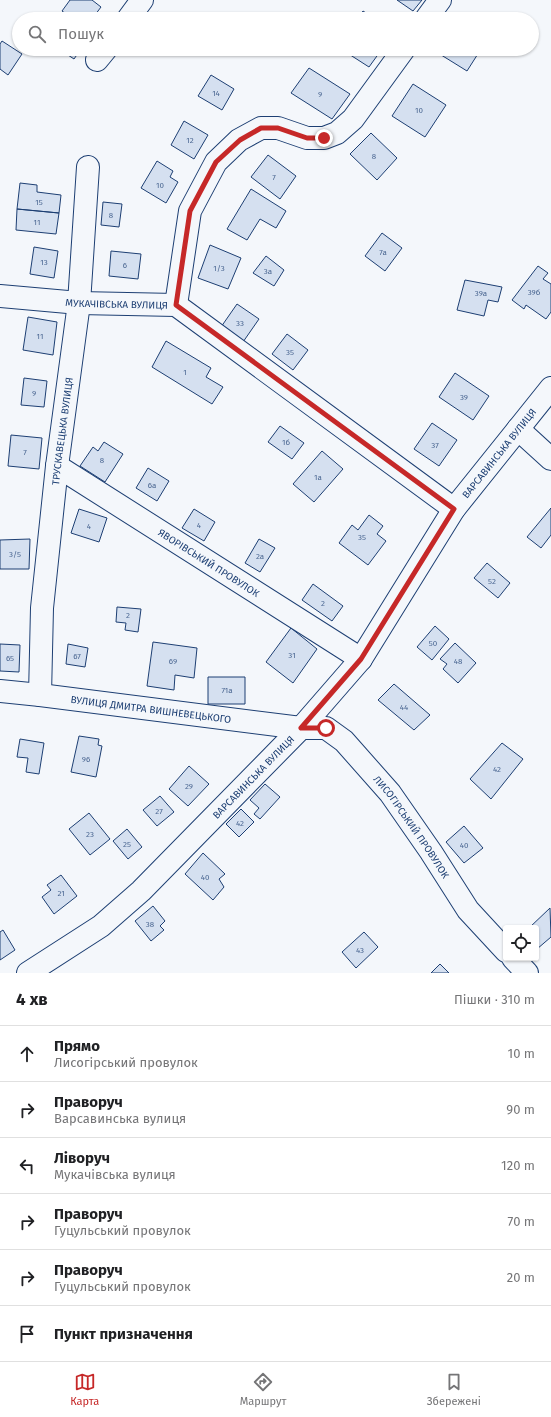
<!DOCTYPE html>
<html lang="uk">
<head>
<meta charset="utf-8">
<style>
	:root { --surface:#fff; --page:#f6f6f6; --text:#202124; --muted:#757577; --line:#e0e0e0; --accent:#c62828 }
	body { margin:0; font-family:"Fira Sans",sans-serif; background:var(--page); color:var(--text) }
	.controls { position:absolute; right:12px; bottom:12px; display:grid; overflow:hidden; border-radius:4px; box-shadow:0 1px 3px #0004 }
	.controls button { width:36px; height:36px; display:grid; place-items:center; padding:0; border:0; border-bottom:1px solid var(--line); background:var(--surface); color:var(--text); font:20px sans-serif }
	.stop { position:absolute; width:12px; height:12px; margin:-9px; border:3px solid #c62828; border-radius:50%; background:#fff }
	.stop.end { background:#c62828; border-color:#fff; box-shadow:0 1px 4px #0008 }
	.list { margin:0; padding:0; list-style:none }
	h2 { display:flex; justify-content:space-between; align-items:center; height:52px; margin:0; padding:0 16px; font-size:17px }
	h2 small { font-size:13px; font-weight:400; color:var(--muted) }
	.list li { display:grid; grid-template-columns:26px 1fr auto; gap:12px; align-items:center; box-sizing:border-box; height:56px; padding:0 16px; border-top:1px solid var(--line) }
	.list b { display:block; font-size:15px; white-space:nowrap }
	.list p { margin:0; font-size:13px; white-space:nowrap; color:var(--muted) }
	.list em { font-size:13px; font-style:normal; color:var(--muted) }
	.icon { flex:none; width:22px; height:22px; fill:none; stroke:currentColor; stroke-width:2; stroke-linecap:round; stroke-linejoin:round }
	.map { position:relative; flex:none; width:551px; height:973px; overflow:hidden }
	.search { position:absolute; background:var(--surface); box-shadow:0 1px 3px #0004; left:12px; right:12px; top:12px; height:44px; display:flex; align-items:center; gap:10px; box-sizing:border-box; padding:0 14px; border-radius:22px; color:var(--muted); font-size:15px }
	.sheet { height:388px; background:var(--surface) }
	nav { display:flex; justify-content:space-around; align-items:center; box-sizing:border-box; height:56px; border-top:1px solid var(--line); background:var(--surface); font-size:11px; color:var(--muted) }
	nav a { display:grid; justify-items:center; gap:2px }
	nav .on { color:var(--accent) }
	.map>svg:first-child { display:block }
	.building { fill:#d5e0f0; stroke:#1d3f73 }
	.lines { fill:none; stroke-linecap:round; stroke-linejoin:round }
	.minor-casing { stroke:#1d3f73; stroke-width:24 }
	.minor { stroke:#f4f7fb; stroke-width:22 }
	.route { stroke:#c62828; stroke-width:5 }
	.labels { text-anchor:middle; stroke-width:3; stroke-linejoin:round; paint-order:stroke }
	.number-label { font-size:8px; fill:#4b6792 }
	.street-label { font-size:10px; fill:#1d3f73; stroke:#f4f7fb }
</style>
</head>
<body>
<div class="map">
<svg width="551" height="973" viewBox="0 0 551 973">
	<rect width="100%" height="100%" fill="#f4f7fb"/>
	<path class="building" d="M70,0H92L101,7L92,19H84L80,16L78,19H73L62,11Z
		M397,0H422L413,11Z
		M363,11L375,19H357Z
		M2,41L22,54L8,75L0,69V44Z
		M59,49H81L74,59Z
		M341,49H382L369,67Z
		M440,49H481L467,71L438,53Z
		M309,68L350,94L332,119L291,93Z
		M211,75L234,89L222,110L198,96Z
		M413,84L446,105L425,137L392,116Z
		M184,121L208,135L194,159L171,145Z
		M371,133L397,158L377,180L350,154Z
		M268,155L296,176L280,199L251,177Z
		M157,161L173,171L170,177L178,182L166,203L141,188Z
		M20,183L37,185V192L61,195L59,213L17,209Z
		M251,189L286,211L276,228L260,219L247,240L227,229Z
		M103,202L122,204L119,227L101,225Z
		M17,209L59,213L56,234L16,230Z
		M382,233L402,248L385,271L365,256Z
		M210,245L241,258L228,289L198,278Z
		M34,247L58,251L54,278L30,274Z
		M111,251L141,254L138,279L109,276Z
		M266,256L284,270L274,286L253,273Z
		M538,266L548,273L543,279L551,284V312L546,319L526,305L524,309L512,300Z
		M465,280L502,287L498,302L488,300L484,316L457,310Z
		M237,304L259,319L243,342L221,327Z
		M28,317L57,322L53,355L23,350Z
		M287,334L308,350L293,370L272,354Z
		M166,341L211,368L206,377L223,387L212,404L152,367Z
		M455,373L489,396L473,420L439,397Z
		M24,378L47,381L44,407L21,405Z
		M432,423L457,440L439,466L414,449Z
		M280,426L304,443L292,459L268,442Z
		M11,435L42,438L39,469L8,466Z
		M104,442L123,454L105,482L80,466L93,447L98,451Z
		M322,451L343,469L314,502L293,484Z
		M148,468L169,481L157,501L136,488Z
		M551,508V535L541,548L527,537Z
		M79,509L107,518L99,542L71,533Z
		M194,509L215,522L204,541L182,528Z
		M369,515L383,526L377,534L386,541L368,565L339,543L352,525L358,530Z
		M30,539L29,569H0V540Z
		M259,539L275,548L260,572L245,563Z
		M487,563L510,583L498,598L474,578Z
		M313,584L343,606L332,621L302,600Z
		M117,607L141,609L138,632L125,630L126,623L116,622Z
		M435,626L449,639L432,660L417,647Z
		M291,628L317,649L293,683L266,662Z
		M153,642L197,648L194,678L175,675L174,690L147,686Z
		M455,643L476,663L458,683L443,669L447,664L440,659Z
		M0,644L20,645L19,672L0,671Z
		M68,644L88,648L85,667L66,664Z
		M208,677H245V704H208Z
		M394,684L430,715L414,730L378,700Z
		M79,736L99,739L98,745L102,746L96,777L71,772Z
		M20,739L44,743L39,774L26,772L28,758L17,757Z
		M502,743L523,759L491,799L470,779Z
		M189,766L209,784L188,806L169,789Z
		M265,784L280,797L260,819L254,814L259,808L250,800Z
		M160,796L174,812L157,826L143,810Z
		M241,809L254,822L239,837L226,824Z
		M89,813L110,839L90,855L69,829Z
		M464,826L483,848L464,863L446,842Z
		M127,829L142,847L128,859L113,841Z
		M203,853L225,874L219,879L224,887L213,900L185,874Z
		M61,875L77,896L54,914L42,897L51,890L47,885Z
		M153,906L165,921L160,926L164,930L151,941L135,921Z
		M550,908L551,937L537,949L536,928H529Z
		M3,930L15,950L0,960V932Z
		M364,932L378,947L356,968L342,952Z
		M440,964L449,973H431Z"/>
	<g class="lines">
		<defs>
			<g id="minor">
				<path d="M128,19L142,0"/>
				<path d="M426,19L440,0"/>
				<path d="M97,60L106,49"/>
				<path id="s1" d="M0,296L79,303L176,305L454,509"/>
				<path d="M176,305L190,211L216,162L239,140L261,128H278L307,138H324L337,133L353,119L404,49"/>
				<path d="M518,429L551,459"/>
				<path id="s2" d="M57,466L361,659"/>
				<path id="s3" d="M0,691L40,695L301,728H326L344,741L390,793L431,852L468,910L506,951"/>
				<path id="s4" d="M40,695L42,608L57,466L79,303L88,167"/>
				<path d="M513,958L527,973"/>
				<path id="s5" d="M28,973L101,926L141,891L301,728L361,659L454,509L551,388"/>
			</g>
		</defs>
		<use href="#minor" class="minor-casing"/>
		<use href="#minor" class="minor"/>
	</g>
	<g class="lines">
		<path class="route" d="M324,138H307L278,128H261L240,140L216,162L190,211L176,305L454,509L361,659L301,728H326"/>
	</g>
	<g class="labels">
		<g class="number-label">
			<text x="216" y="96">14</text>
			<text x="320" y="97">9</text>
			<text x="419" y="113">10</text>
			<text x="190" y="143">12</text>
			<text x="374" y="159">8</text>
			<text x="274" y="180">7</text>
			<text x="160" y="188">10</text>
			<text x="39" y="205">15</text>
			<text x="111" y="218">8</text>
			<text x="37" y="225">11</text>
			<text x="383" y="255">7а</text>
			<text x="44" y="265">13</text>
			<text x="125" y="268">6</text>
			<text x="219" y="271">1/3</text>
			<text x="268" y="274">3а</text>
			<text x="534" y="295">39б</text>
			<text x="481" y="296">39а</text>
			<text x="240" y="326">33</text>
			<text x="40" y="339">11</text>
			<text x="290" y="355">35</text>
			<text x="185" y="375">1</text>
			<text x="34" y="396">9</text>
			<text x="464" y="400">39</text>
			<text x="286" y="445">1б</text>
			<text x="435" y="448">37</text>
			<text x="25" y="455">7</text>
			<text x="102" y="463">8</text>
			<text x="318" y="480">1а</text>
			<text x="152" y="488">6а</text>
			<text x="199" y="528">4</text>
			<text x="89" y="529">4</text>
			<text x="362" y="540">35</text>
			<text x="15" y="557">3/5</text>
			<text x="260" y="559">2а</text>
			<text x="492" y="584">52</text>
			<text x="323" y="606">2</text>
			<text x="128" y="618">2</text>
			<text x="433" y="646">50</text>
			<text x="292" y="658">31</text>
			<text x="77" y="659">67</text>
			<text x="10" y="661">65</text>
			<text x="173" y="664">69</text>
			<text x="458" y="664">48</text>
			<text x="227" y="693">71а</text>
			<text x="404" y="710">44</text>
			<text x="86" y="762">96</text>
			<text x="497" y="772">42</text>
			<text x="189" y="789">29</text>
			<text x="159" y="814">27</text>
			<text x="240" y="826">42</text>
			<text x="90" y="837">23</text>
			<text x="127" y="847">25</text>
			<text x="464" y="848">40</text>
			<text x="205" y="880">40</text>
			<text x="61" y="896">21</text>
			<text x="150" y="927">38</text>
			<text x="360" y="953">43</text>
		</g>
		<g class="street-label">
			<text dy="4" stroke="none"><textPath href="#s1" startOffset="117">МУКАЧІВСЬКА ВУЛИЦЯ</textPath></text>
			<text dy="4" stroke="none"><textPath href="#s4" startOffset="265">ТРУСКАВЕЦЬКА ВУЛИЦЯ</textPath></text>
			<text dy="4" stroke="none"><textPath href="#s5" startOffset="708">ВАРСАВИНСЬКА ВУЛИЦЯ</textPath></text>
			<text dy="4" stroke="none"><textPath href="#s2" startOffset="180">ЯВОРІВСЬКИЙ ПРОВУЛОК</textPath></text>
			<text dy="4" stroke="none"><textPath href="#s3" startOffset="152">ВУЛИЦЯ ДМИТРА ВИШНЕВЕЦЬКОГО</textPath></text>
			<text dy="4" stroke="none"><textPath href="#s5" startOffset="300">ВАРСАВИНСЬКА ВУЛИЦЯ</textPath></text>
			<text dy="4" stroke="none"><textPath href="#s3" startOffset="460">ЛИСОГІРСЬКИЙ ПРОВУЛОК</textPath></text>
		</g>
	</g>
</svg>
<div class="controls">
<button><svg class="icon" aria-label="locate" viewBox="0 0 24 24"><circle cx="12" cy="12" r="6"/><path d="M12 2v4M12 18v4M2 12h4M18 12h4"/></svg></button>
</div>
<div class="stop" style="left:326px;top:728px"></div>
<div class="stop end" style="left:324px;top:138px"></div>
<div class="search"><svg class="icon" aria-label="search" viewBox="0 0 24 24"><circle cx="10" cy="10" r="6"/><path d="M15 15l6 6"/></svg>Пошук</div>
</div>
<section class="sheet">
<h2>4 хв<small>Пішки · 310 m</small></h2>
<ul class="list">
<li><svg class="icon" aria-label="ahead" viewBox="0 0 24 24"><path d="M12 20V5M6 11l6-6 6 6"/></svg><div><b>Прямо</b><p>Лисогірський провулок</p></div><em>10 m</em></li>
<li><svg class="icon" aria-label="right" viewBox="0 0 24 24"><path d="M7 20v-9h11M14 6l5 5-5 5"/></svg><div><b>Праворуч</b><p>Варсавинська вулиця</p></div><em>90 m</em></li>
<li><svg class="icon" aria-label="left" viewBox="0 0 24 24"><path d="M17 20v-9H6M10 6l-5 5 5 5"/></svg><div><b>Ліворуч</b><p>Мукачівська вулиця</p></div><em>120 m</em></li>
<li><svg class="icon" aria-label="right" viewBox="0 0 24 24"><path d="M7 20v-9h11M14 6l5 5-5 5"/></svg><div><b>Праворуч</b><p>Гуцульський провулок</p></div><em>70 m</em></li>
<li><svg class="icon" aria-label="right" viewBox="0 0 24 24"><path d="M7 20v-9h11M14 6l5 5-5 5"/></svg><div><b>Праворуч</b><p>Гуцульський провулок</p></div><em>20 m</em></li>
<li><svg class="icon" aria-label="arrive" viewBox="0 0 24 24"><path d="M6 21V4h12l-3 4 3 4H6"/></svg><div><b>Пункт призначення</b></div></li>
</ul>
</section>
<nav>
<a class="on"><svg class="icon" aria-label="map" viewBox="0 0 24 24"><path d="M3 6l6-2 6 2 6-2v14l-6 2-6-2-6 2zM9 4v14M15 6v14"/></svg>Карта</a>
<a><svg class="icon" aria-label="directions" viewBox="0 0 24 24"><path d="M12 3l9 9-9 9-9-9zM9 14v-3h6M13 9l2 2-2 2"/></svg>Маршрут</a>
<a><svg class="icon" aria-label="saved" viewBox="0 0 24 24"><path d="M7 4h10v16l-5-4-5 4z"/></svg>Збережені</a>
</nav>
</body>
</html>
